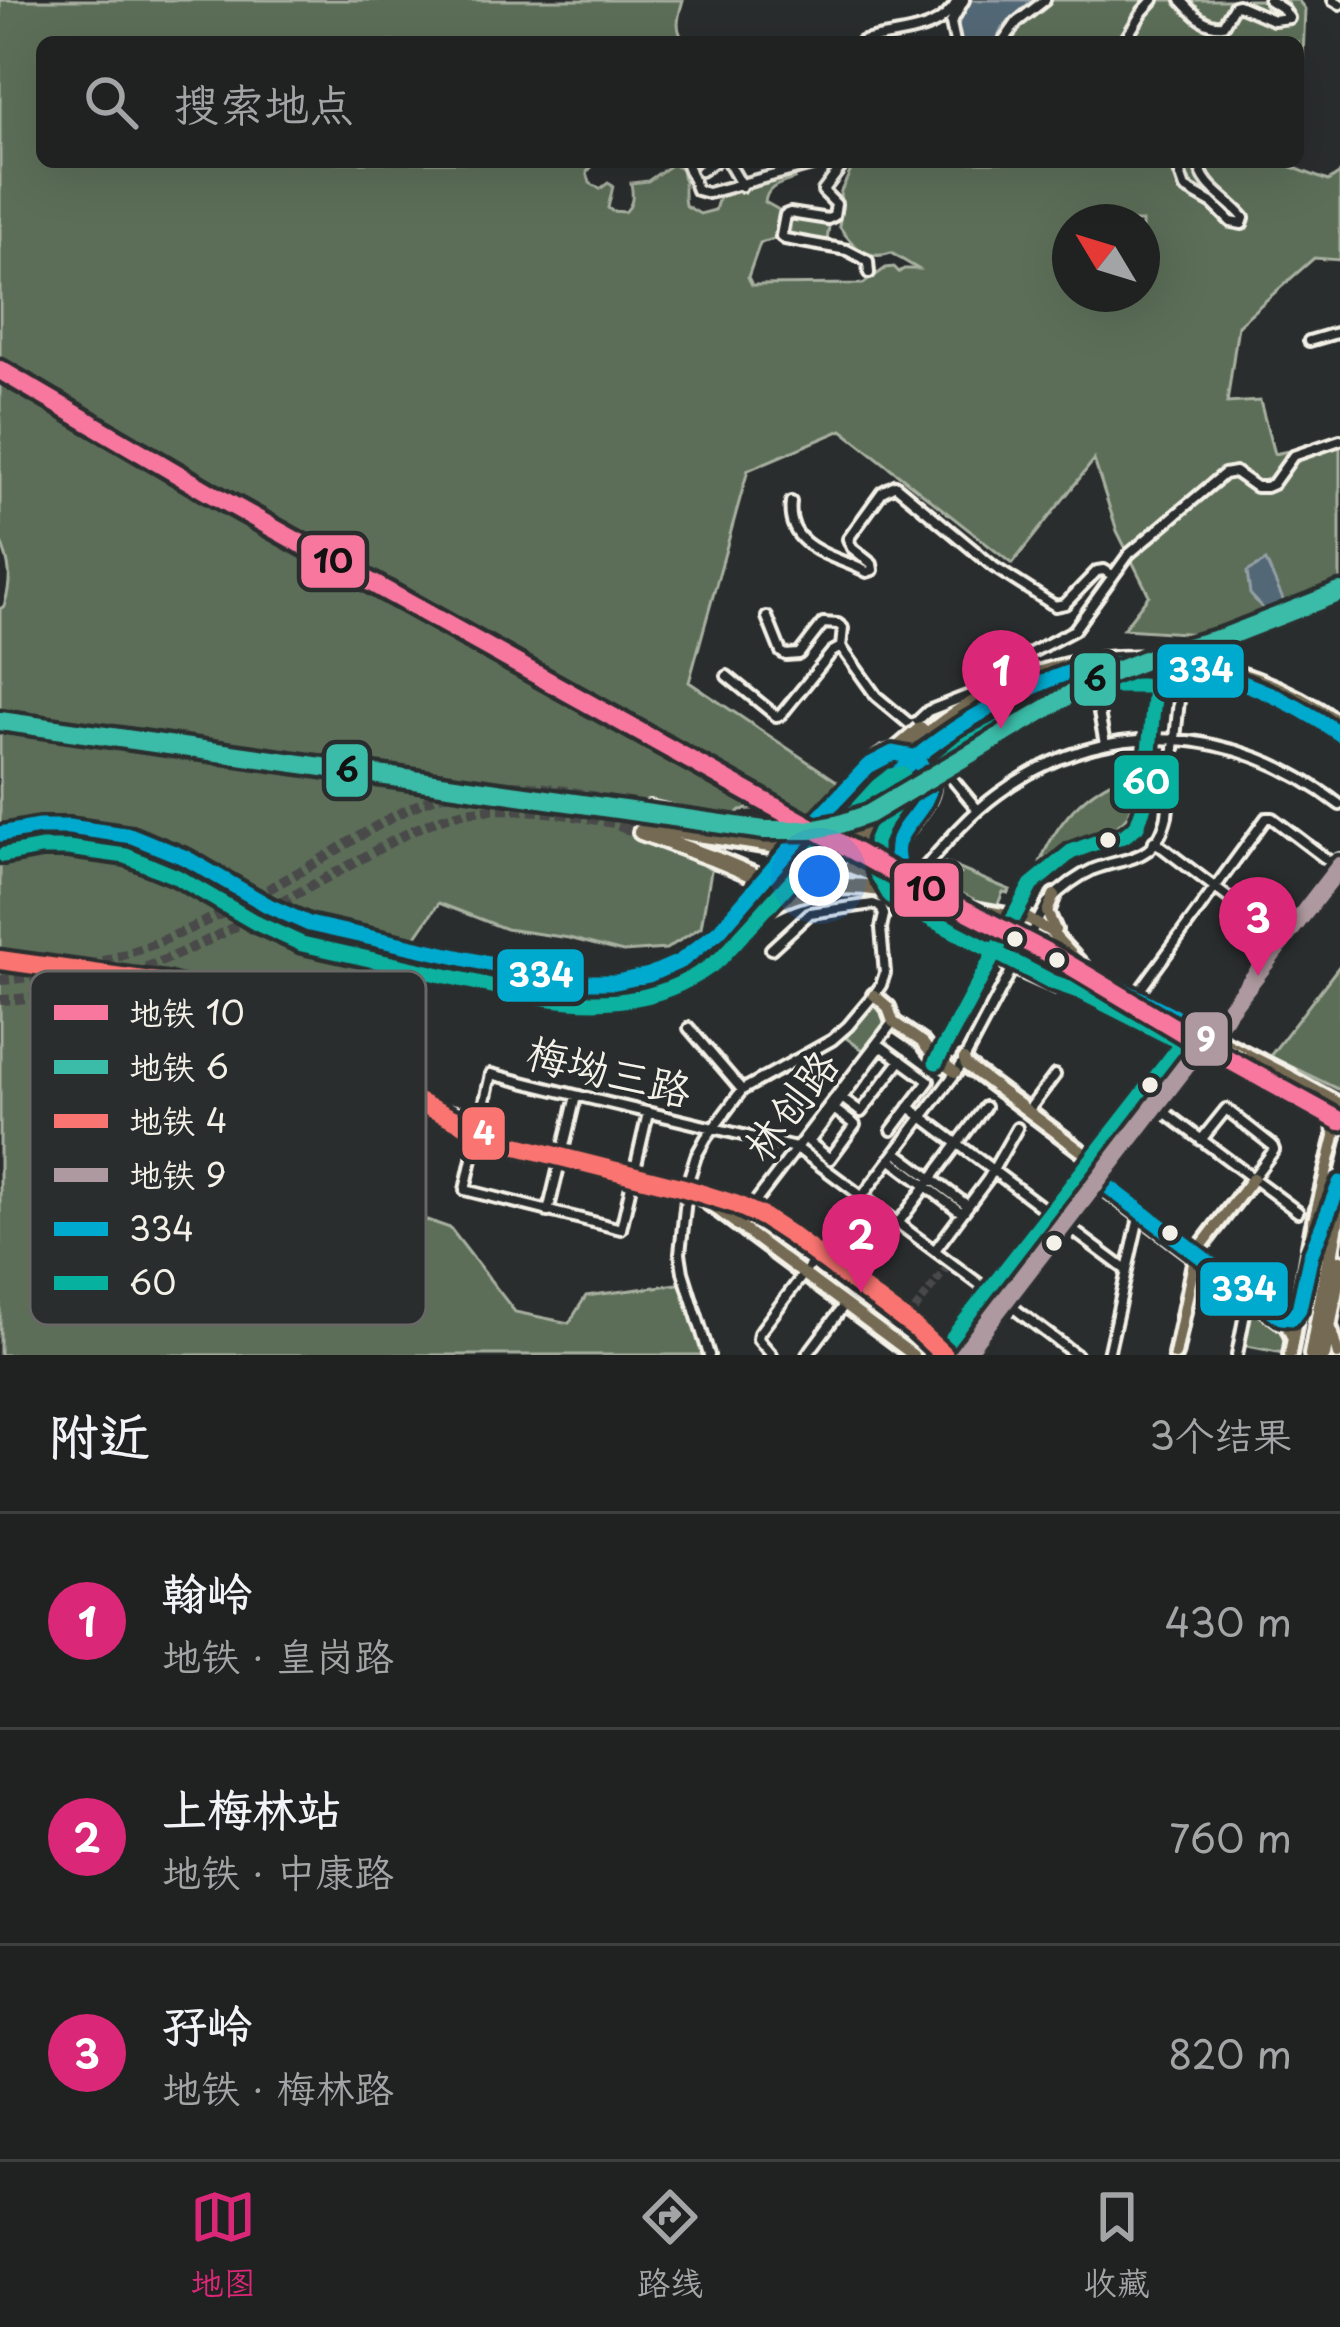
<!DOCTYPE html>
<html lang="zh">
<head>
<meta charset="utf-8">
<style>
	:root { --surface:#202222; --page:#2d2f2f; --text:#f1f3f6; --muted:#a2a4a5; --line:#3d3f40; --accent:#db2777 }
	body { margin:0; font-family:"Playpen Sans","LXGW WenKai TC",sans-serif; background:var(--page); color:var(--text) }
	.compass { position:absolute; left:1052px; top:204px; width:108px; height:108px; border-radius:50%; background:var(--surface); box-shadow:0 12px 48px #0002; rotate:308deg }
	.you { position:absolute; left:819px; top:876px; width:42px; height:42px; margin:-30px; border:9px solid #fff; border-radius:50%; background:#1a73e8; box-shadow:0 0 0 18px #1a73e833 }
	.badge { display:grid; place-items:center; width:78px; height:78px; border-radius:50%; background:var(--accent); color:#fff; font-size:39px; font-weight:700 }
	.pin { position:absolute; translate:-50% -99px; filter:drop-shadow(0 3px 6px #0008) }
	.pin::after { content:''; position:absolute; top:63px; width:42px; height:36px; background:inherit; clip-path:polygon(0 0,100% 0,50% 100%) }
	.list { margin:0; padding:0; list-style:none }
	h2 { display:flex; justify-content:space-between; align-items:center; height:156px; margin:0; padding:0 48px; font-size:51px }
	h2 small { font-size:39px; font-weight:400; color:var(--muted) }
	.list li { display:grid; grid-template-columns:78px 1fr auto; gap:36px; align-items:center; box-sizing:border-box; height:216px; padding:0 48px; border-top:3px solid var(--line) }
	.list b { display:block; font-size:45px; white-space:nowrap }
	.list p { margin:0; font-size:39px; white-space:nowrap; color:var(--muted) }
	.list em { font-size:39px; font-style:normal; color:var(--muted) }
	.icon { flex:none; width:66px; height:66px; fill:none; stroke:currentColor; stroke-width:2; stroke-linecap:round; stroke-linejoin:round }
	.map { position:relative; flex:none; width:1340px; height:1355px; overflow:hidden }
	.search { position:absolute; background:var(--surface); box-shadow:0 12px 48px #0002; left:36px; right:36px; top:36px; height:132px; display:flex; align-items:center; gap:30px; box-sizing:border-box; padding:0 42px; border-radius:18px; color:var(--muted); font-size:45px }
	.sheet { height:804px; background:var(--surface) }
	nav { display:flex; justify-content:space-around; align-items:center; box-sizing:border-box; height:168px; border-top:3px solid var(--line); background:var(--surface); font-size:33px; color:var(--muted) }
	nav a { display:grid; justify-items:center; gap:6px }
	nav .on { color:var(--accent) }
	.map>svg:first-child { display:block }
	.green { fill:#5b6e59; stroke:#a8b0a0; stroke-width:3; fill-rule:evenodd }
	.water { fill:#526776; stroke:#939ea4; stroke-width:3 }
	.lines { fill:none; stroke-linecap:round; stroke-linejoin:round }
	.minor-tunnel { stroke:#484a4a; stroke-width:8; stroke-dasharray:8 4; stroke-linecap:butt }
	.major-tunnel { stroke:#484a4a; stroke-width:10; stroke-dasharray:10 5; stroke-linecap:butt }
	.highway-tunnel { stroke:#484a4a; stroke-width:14; stroke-dasharray:14 7; stroke-linecap:butt }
	.minor-casing { stroke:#f4f1e8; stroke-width:16 }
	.major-casing { stroke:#f4f1e8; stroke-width:20 }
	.highway-casing { stroke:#f4f1e8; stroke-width:22 }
	.minor { stroke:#2a2d2e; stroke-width:8 }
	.major { stroke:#746b52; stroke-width:10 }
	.highway { stroke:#746b52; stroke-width:14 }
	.major-bridge-casing { stroke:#f4f1e8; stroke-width:20; stroke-linecap:butt }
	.highway-bridge-casing { stroke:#f4f1e8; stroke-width:22; stroke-linecap:butt }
	.major-bridge { stroke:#746b52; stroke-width:10 }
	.highway-bridge { stroke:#746b52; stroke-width:14 }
	.bus-1-casing { stroke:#2a2d2e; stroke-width:24 }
	.bus-2-casing { stroke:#2a2d2e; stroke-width:24 }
	.bus-1 { stroke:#00a9ce; stroke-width:15 }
	.bus-2 { stroke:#07b1a0; stroke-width:15 }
	.metro-1-casing { stroke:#2a2d2e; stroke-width:27 }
	.metro-2-casing { stroke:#2a2d2e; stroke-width:27 }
	.metro-3-casing { stroke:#2a2d2e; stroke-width:27 }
	.metro-4-casing { stroke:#2a2d2e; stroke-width:27 }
	.metro-1 { stroke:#f8779e; stroke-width:18 }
	.metro-2 { stroke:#3abca8; stroke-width:18 }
	.metro-3 { stroke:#fa7571; stroke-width:18 }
	.metro-4 { stroke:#ad999f; stroke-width:18 }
	.bus-dot { fill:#f4f1e8; stroke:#2a2d2e; stroke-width:4.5 }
	.labels { text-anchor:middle; stroke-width:9; stroke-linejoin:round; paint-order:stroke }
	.street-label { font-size:42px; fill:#f4f1e8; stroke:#2a2d2e }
	.key { fill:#2a2d2e; stroke:#676866; stroke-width:3 }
	.key-label { font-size:33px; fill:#f4f1e8 }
	.line-badge { stroke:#2a2d2e; stroke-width:4.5 }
	.badge-label { font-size:33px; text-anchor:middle; font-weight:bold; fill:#fff }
	.pale-badge-label { font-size:33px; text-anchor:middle; font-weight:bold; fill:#111 }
</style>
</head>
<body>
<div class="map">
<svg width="1340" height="1355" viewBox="0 0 1340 1355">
	<rect width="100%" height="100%" fill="#2a2d2e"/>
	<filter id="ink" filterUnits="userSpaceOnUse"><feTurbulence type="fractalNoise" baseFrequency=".00833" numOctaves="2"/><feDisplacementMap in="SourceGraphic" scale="24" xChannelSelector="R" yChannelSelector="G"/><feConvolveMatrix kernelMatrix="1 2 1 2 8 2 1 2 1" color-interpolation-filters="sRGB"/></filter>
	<g filter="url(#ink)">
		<path class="green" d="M0,0H683C679,15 673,30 686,42H42V162H596L587,172L590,183L600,189L608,183L613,186L608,208L612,211L625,212C634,204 633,194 631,183L648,181L672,164L681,168C687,184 682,190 685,205L700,214L715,210L719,197L790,173L794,179C780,184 767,186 765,202L779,210L774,239L760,243L748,277L752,285L863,284L886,268L894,267L899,272L904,269H918L891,253C867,262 851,244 839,226L842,208L840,193L853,166L865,162H1279L1328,181L1340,173V260L1314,258L1238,325L1227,403L1260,401L1274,454L1340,440V601L1247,637L1123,629L1149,595L1117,531L1094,460L1012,564L842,430L748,470L689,682L847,788L809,826L773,807L740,810L718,832L701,927L666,949L623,952L569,938L506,929L439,903L374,997L384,1049L342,1118L238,1139L247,1197L358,1274L427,1220L450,1228L515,1312L569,1323L586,1296L686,1283L709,1355H0V609L4,606C12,581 11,564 0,540ZM1070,222H1142V294H1070Z
			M1048,0H1298L1305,9L1302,82L1298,90V42H1006L1028,16Z
			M792,214L830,219L827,241L789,236Z
			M1136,771C1133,812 1134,820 1095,838L1091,834L1041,860C1060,816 1091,785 1136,771Z
			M945,863L1010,890L1008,893L1003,892L998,904L988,906L957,891L955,882L960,874L956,871L945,894L931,888L941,865Z
			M1340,965V1090L1270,1056Z
			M872,1003L879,1008L886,1021L863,1050L846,1038Z
			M986,1305L989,1308L950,1355H935L936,1347L942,1341H947L973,1306L981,1312Z
			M1249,1306C1270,1321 1288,1325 1283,1353L1242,1345Z"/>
		<path class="water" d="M971,0H1032L1002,28L996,42H960L958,21Z
			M1266,561L1284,602C1279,608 1275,613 1267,613L1250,594L1247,572Z"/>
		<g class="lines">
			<path class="minor-tunnel" d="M893,1339L951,1262"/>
			<path class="major-tunnel" d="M0,980C115,972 214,921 313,864C362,836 412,799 468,788C527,777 591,797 649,808
				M0,1000C124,996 235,926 341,870C380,849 422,820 467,812C523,803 585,818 640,828"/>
			<path class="highway-tunnel" d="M619,824L641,832"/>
			<defs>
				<path id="minor" d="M1181,0C1194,13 1203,27 1223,25L1234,6L1238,5L1273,20L1289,18L1283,9L1269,0
					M1333,0L1340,4
					M861,42C896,31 938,37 958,0
					M955,42L951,23L964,0
					M1003,42L1017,22L1045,0
					M1124,42L1143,11L1153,0
					M686,162L697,190L708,193L823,162
					M728,162L742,186
					M845,162L823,191L836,204L834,216L828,219L790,213L785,215L781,236L785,239L847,250L868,261L869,273
					M1176,162L1185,188L1213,204L1231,222L1242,224L1244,218C1229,199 1201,187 1199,162
					M701,171L714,162
					M1309,341L1340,332
					M791,502C785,550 835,555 867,572L873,570L872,564L852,548L848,539L882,492L895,485L994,567L1055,606L1065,604L1097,571L1104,570L1112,575
					M767,617L781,652L786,655L799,654L823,623L838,624L843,628L841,647L876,696L912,726
					M727,676L776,716L781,715L832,652L841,647
					M1094,686L1105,744
					M915,732L912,726L928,711L977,692L1004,667L1074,630L1129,554L1224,474L1235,472L1256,487H1266L1273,484L1293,456L1340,440
					M935,758L978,810
					M1154,841L1285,941
					M914,880C940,850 965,818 998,794C1106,714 1236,725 1340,805
					M771,949L810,913L873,904L881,907L884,915
					M1135,997L1266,818H1272L1338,868
					M689,1028L742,1090
					M842,1098L861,1112L901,1060
					M909,1107L1063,1223
					M1159,1108L1298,1212
					M834,1109L855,1125L830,1159L809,1142L881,1046L929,1081L892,1130
					M1028,1111L1055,1075
					M438,1113L442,1109L481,1117
					M648,1113L621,1229L465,1190L491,1074C591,1100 692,1122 791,1147L797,1148L1002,1301
					M1201,1140L1226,1109L1272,1145L1274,1150L1253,1178
					M476,1141L687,1193
					M896,1152L968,1206
					M890,1159L962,1213
					M548,1212L576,1096
					M899,1222L985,1107
					M737,1226L893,1022
					M1067,1226L1126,1270
					M935,1250L988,1179L1017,1128
					M1007,1303L1076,1355
					M709,1355L683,1272L680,1253L688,1181L696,1156L706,1138L742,1090L832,1040L848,1026L874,995L881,985L885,973L881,928L884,915
					M772,1355L758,1339L759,1333L960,1067L1047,903C1061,889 1076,877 1094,869C1130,856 1156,862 1167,816L1181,681L1184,673L1192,668
					M807,1355L845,1304
					M1108,1355L1140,1213
					M1237,1355L1248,1298"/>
				<path id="major" d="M649,808L710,822
					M644,828C708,839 776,844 838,863C892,880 949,915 1000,941
					M763,834L814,846L850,859L1005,933
					M1054,895L1047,912L1055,930
					M959,906L1029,919L1051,932L1086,970
					M1034,948L1065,965
					M1036,960L1155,1024
					M1062,963L1089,973L1290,1076
					M1009,965L1056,986L1079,987
					M874,995L888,1007L893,1022L922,1042L932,1055L955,1072
					M1197,1027L1214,1025L1232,1006L1340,861
					M964,1059L966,1065L1100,1165H1108
					M1231,1061L1322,1106L1334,1121L1335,1136L1312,1229L1290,1355
					M1098,1183L1287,1326L1293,1339
					M688,1188L913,1355
					M1331,1329L1338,1355
					M966,1355L1196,1060L1206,1032
					M1175,1355L1196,1253L1253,1178"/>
				<path id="highway" d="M916,756L969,718L1058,677
					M898,787L929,756
					M855,801C892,765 929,728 975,702C1091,634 1233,649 1340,725
					M702,820C738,825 778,838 813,825
					M641,832L717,860
					M0,842C72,828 135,837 200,874C236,894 269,917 308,932L589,992C682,994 728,938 790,878
					M893,855L898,873L911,887
					M765,909C812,882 859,881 909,896
					M636,981C695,962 737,916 780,874
					M1283,1075L1340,1106
					M1312,1355L1340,1202
					M1323,1355L1340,1262"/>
			</defs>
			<use href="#minor" class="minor-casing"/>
			<use href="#major" class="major-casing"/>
			<use href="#highway" class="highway-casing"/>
			<use href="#minor" class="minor"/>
			<use href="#major" class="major"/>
			<use href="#highway" class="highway"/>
			<defs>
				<path id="major-bridge" d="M1005,933L1034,948
					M1000,941L1029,956
					M1150,1017L1241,1061"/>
				<path id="highway-bridge" d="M892,754L920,730
					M717,860C739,868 764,883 788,883C828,883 873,815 898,787
					M774,867L871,765C881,756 891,749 905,753C915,756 923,762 928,771C944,802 897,826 893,855
					M783,871L855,801"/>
			</defs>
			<use href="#major-bridge" class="major-bridge-casing"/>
			<use href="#highway-bridge" class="highway-bridge-casing"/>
			<use href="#major-bridge" class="major-bridge"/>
			<use href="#highway-bridge" class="highway-bridge"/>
			<defs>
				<path id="bus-1" d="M897,774C934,740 974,714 1020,693C1036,686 1053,677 1071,672C1166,646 1261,680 1340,734
					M0,834L39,827H69L132,836L186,858L269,906L309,924L548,977L583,982H616L649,975L681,961L719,931L788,851L868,766L893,753L914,757L931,777C929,825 875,827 906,882L1062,963L1089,973L1206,1032L1196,1060L966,1355
					M1086,1194L1098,1179L1281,1317L1292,1318L1299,1309L1311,1254L1340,1183"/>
				<path id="bus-2" d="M910,790L966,744L1063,698L1112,686H1155L1144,806L1137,826L1124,836L1095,843L1071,852L1031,885L936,1062
					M4,855L41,848H68L126,856L177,877L258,924L302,944L545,998C610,1008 667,1001 720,959L877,787L891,776L902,774L909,785L884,821L875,842V870L889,894L896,901L1052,982L1081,992L1180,1042L1177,1050L949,1342"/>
			</defs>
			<use href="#bus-1" class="bus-1-casing"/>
			<use href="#bus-2" class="bus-2-casing"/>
			<use href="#bus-1" class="bus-1"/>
			<use href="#bus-2" class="bus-2"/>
			<defs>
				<path id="metro-1" d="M0,370L210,493L890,871L1056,957L1215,1052L1340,1121"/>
				<path id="metro-2" d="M0,721L764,830H811L840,824L869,814L1096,679L1155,656L1225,637L1340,592"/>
				<path id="metro-3" d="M0,960L165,983L211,995L264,1017L369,1078L501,1142L684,1188L735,1204L763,1217L792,1236L916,1329L944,1355"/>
				<path id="metro-4" d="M963,1355L1340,866"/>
			</defs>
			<use href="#metro-1" class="metro-1-casing"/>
			<use href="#metro-2" class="metro-2-casing"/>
			<use href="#metro-3" class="metro-3-casing"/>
			<use href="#metro-4" class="metro-4-casing"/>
			<use href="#metro-1" class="metro-1"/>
			<use href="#metro-2" class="metro-2"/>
			<use href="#metro-3" class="metro-3"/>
			<use href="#metro-4" class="metro-4"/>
		</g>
	</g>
	<g class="bus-dot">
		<circle cx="1108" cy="840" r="10"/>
		<circle cx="1015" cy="939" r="10"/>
		<circle cx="1057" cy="960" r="10"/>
		<circle cx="1150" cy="1085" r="10"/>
		<circle cx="1170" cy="1233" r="10"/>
		<circle cx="1054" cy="1243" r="10"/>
	</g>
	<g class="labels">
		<g class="street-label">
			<text transform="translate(609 1072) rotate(14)" y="15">梅坳三路</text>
			<text transform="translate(791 1106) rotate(-53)" y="15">林创路</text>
		</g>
	</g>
	<rect x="30" y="971" width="396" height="354" rx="18" class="key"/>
	<rect x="54" y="1005" width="54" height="15" fill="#f8779e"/>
	<rect x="54" y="1060" width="54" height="14" fill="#3abca8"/>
	<rect x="54" y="1114" width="54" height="14" fill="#fa7571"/>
	<rect x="54" y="1168" width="54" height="14" fill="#ad999f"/>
	<rect x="54" y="1222" width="54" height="14" fill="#00a9ce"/>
	<rect x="54" y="1276" width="54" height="14" fill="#07b1a0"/>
	<g class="key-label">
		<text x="129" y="1025">地铁 10</text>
		<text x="129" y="1079">地铁 6</text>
		<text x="129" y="1133">地铁 4</text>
		<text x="129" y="1187">地铁 9</text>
		<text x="129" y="1241">334</text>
		<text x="129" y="1295">60</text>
	</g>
	<g class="line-badge">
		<rect x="299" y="533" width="68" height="57" rx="12" fill="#f8779e"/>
		<rect x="1155" y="642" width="91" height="58" rx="12" fill="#00a9ce"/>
		<rect x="1072" y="651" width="46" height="57" rx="12" fill="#3abca8"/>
		<rect x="324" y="742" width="46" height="57" rx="12" fill="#3abca8"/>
		<rect x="1112" y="753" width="69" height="58" rx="12" fill="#07b1a0"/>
		<rect x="892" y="861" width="69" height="58" rx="12" fill="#f8779e"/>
		<rect x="495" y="947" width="91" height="57" rx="12" fill="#00a9ce"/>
		<rect x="1183" y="1010" width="47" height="58" rx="12" fill="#ad999f"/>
		<rect x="460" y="1105" width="47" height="57" rx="12" fill="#fa7571"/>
		<rect x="1198" y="1260" width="92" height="58" rx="12" fill="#00a9ce"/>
	</g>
	<g class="badge-label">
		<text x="1201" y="682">334</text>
		<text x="1146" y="794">60</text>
		<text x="541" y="987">334</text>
		<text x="1206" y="1051">9</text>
		<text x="484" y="1145">4</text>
		<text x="1244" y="1301">334</text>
	</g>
	<g class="pale-badge-label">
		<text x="333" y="573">10</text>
		<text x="1095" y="691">6</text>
		<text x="347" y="782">6</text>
		<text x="926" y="901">10</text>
	</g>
</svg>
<svg class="compass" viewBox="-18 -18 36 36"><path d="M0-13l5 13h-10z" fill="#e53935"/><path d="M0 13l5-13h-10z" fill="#a2a4a5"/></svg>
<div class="you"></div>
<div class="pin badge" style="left:1001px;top:729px">1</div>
<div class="pin badge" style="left:861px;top:1293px">2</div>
<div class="pin badge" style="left:1258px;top:976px">3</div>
<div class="search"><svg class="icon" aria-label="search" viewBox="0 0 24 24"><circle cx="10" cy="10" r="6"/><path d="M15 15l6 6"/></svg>搜索地点</div>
</div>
<section class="sheet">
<h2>附近<small>3个结果</small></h2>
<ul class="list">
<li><span class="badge">1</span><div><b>翰岭</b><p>地铁 · 皇岗路</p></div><em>430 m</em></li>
<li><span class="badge">2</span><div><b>上梅林站</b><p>地铁 · 中康路</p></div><em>760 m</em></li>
<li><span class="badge">3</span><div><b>孖岭</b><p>地铁 · 梅林路</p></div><em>820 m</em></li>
</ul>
</section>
<nav>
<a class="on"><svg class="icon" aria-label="map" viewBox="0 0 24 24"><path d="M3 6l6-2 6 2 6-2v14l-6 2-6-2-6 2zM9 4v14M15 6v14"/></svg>地图</a>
<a><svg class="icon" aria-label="directions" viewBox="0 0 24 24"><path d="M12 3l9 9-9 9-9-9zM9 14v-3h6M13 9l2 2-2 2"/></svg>路线</a>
<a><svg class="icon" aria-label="saved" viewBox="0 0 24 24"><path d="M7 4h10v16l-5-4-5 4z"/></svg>收藏</a>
</nav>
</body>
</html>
